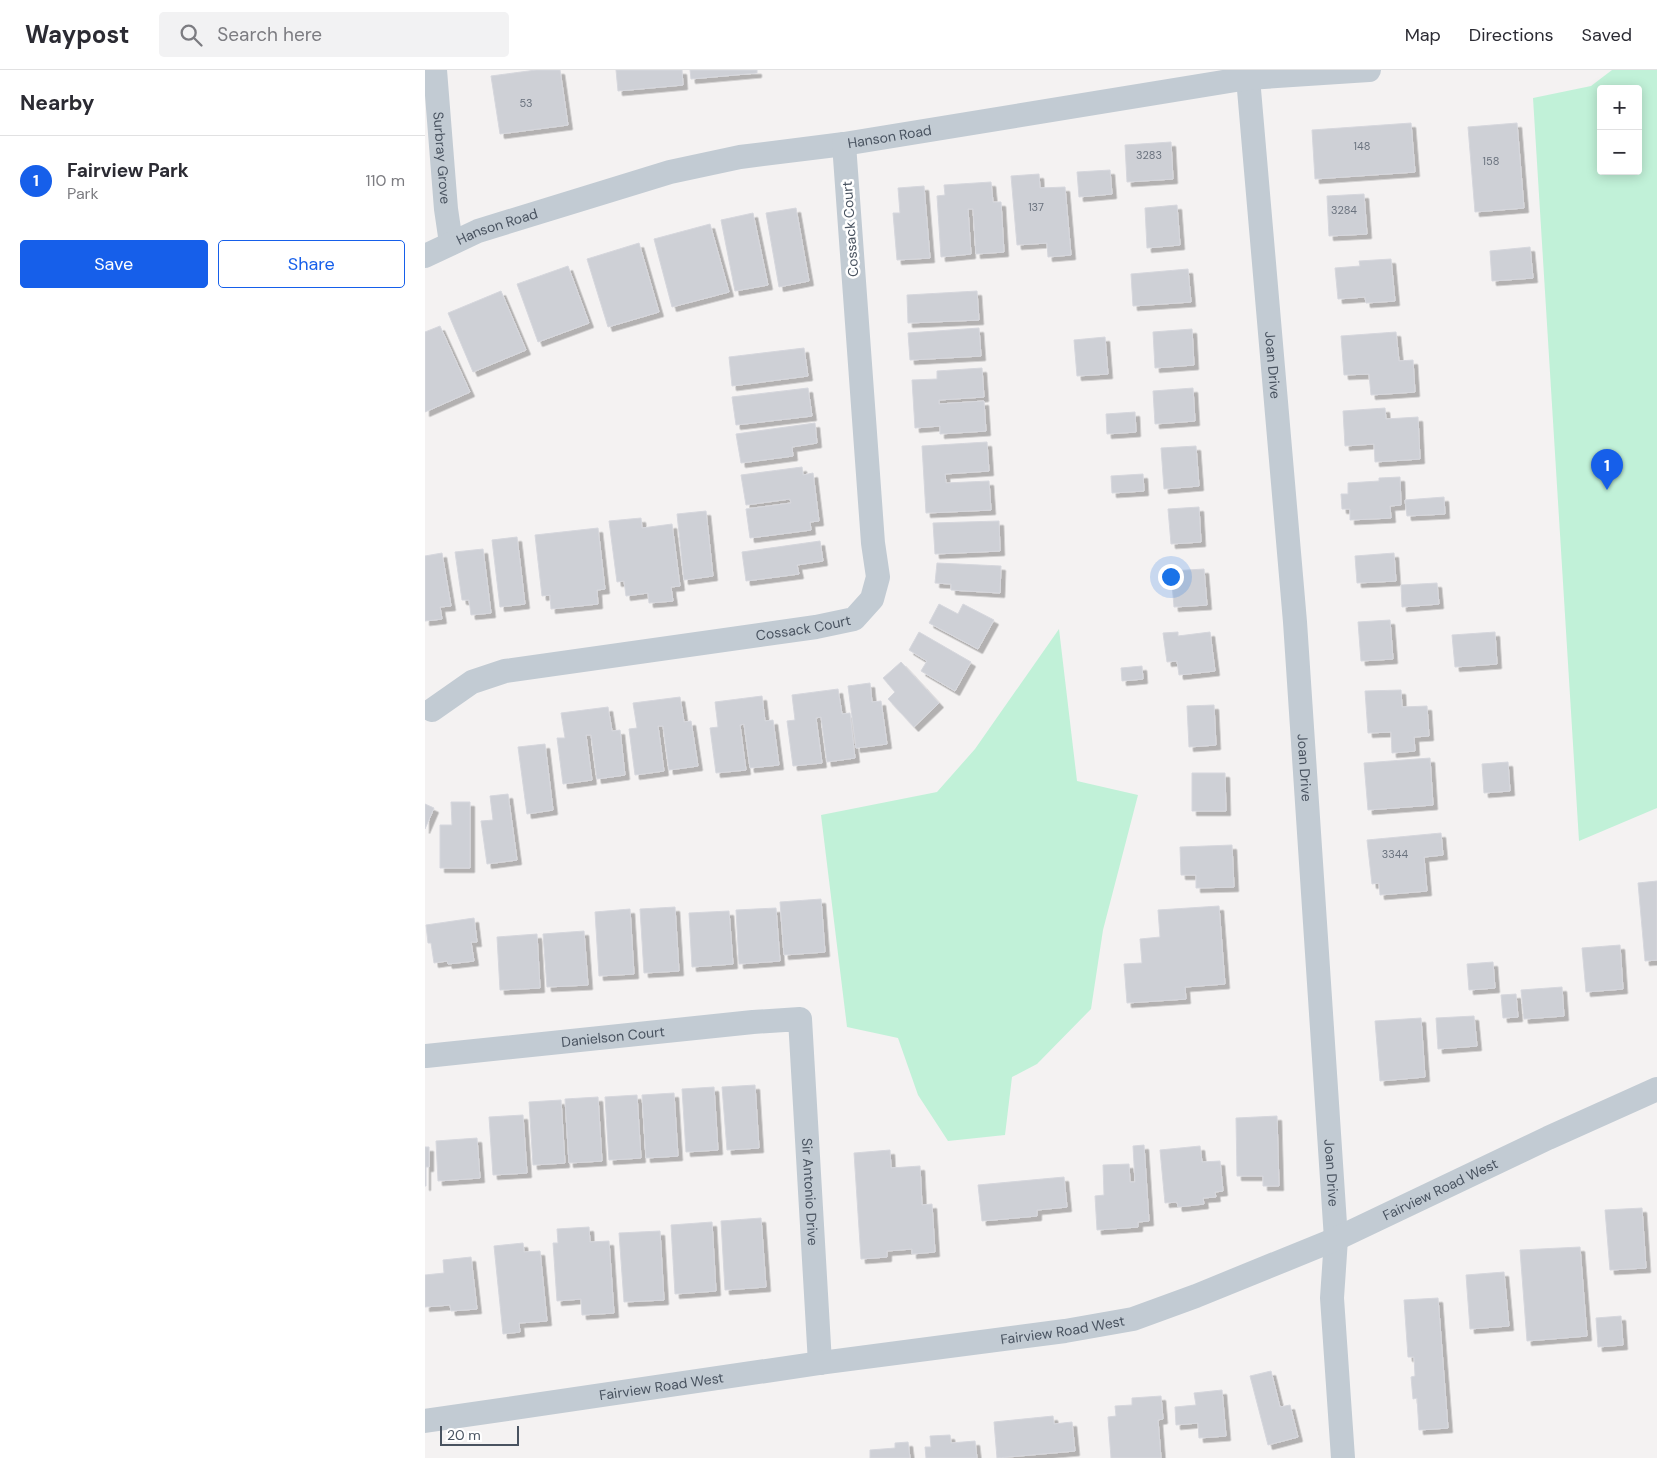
<!DOCTYPE html>
<html lang="en">
<head>
<meta charset="utf-8">
<style>
	:root { --surface:#fff; --page:#f2f2f3; --text:#2b2b33; --muted:#7c7c81; --line:#e1e1e2; --accent:#165fea }
	body { margin:0; font-family:"DM Sans",sans-serif; background:var(--page); color:var(--text) }
	.controls { position:absolute; right:15px; top:15px; display:grid; overflow:hidden; border-radius:5px; box-shadow:0 2px 12px #0003 }
	.controls button { width:45px; height:45px; display:grid; place-items:center; padding:0; border:0; border-bottom:1px solid var(--line); background:var(--surface); color:var(--text); font:25px sans-serif }
	.scale { position:absolute; left:15px; bottom:12px; width:79px; box-sizing:border-box; padding-left:5px; border:2px solid #495360; border-top:0; font-size:14px; line-height:18px; white-space:nowrap; color:#495360; -webkit-text-stroke:4px #fff; paint-order:stroke }
	.you { position:absolute; left:745px; top:506px; width:18px; height:18px; margin:-12px; border:4px solid #fff; border-radius:50%; background:#1a73e8; box-shadow:0 0 0 8px #1a73e833 }
	.badge { display:grid; place-items:center; width:32px; height:32px; border-radius:50%; background:var(--accent); color:#fff; font-size:16px; font-weight:700 }
	.pin { position:absolute; translate:-50% -41px; filter:drop-shadow(0 1px 2px #0008) }
	.pin::after { content:''; position:absolute; top:26px; width:18px; height:15px; background:inherit; clip-path:polygon(0 0,100% 0,50% 100%) }
	.list { margin:0; padding:0; list-style:none }
	h2 { display:flex; justify-content:space-between; align-items:center; height:65px; margin:0; padding:0 20px; font-size:21px }
	h2 small { font-size:16px; font-weight:400; color:var(--muted) }
	.list li { display:grid; grid-template-columns:32px 1fr auto; gap:15px; align-items:center; box-sizing:border-box; height:90px; padding:0 20px; border-top:1px solid var(--line) }
	.list b { display:block; font-size:19px; white-space:nowrap }
	.list p { margin:0; font-size:16px; white-space:nowrap; color:var(--muted) }
	.list em { font-size:16px; font-style:normal; color:var(--muted) }
	.actions { display:flex; gap:10px; padding:15px 20px }
	.actions a { flex:1; padding:11px 0; border:1px solid var(--accent); border-radius:5px; text-align:center; font-size:18px; color:var(--accent) }
	.actions .main { background:var(--accent); color:#fff }
	.icon { flex:none; width:28px; height:28px; fill:none; stroke:currentColor; stroke-width:2; stroke-linecap:round; stroke-linejoin:round }
	.map { position:relative; flex:none; width:1232px; height:1388px; overflow:hidden }
	header { display:flex; align-items:center; gap:30px; box-sizing:border-box; height:70px; padding:0 25px; background:var(--surface); border-bottom:1px solid var(--line) }
	header strong { font-size:24px }
	nav { display:flex; gap:28px; margin-inline-start:auto; font-size:18px }
	.search { width:350px; height:45px; background:var(--page); display:flex; align-items:center; gap:12px; box-sizing:border-box; padding:0 18px; border-radius:5px; color:var(--muted); font-size:19px }
	main { display:flex }
	aside { flex:1; background:var(--surface) }
	.map>svg:first-child { display:block }
	.green { fill:#c1f1d8; fill-rule:evenodd }
	.building { fill:#ced0d6; stroke:#d6d7dd; filter:url(#shadow) }
	.lines { fill:none; stroke-linecap:round; stroke-linejoin:round }
	.minor { stroke:#c2cbd3; stroke-width:24 }
	.labels { text-anchor:middle; stroke-width:5; stroke-linejoin:round; paint-order:stroke }
	.number-label { font-size:11px; fill:#6a727e }
	.street-label { font-size:14px; fill:#495360; stroke:#fff }
</style>
</head>
<body>
<header>
<strong>Waypost</strong>
<div class="search"><svg class="icon" aria-label="search" viewBox="0 0 24 24"><circle cx="10" cy="10" r="6"/><path d="M15 15l6 6"/></svg>Search here</div>
<nav><a>Map</a><a>Directions</a><a>Saved</a></nav>
</header>
<main>
<aside>
<h2>Nearby<small></small></h2>
<ul class="list">
<li><span class="badge">1</span><div><b>Fairview Park</b><p>Park</p></div><em>110 m</em></li>
</ul>
<div class="actions"><a class="main">Save</a><a>Share</a></div>
</aside>
<div class="map">
<svg width="1232" height="1388" viewBox="0 0 1232 1388">
	<defs>
		<filter id="shadow"><feDropShadow dx="4.5" dy="4.5" stdDeviation="0" flood-color="#0004"/></filter>
	</defs>
	<rect width="100%" height="100%" fill="#f4f2f2"/>
	<path class="green" d="M1187,0H1232V738L1154,771L1108,28L1166,16ZM1176,19H1213V101H1176Z
		M634,559L652,711L713,725L678,860L666,939L612,994L587,1007L580,1065L523,1071L493,1025L473,968L422,957L396,745L512,722L550,679Z"/>
	<path class="building" d="M111,0H135L143,55L75,64L66,6Z
		M191,0H257L258,15L193,21Z
		M265,0H332V3L266,9Z
		M986,53L990,102L890,109L887,60Z
		M1092,53L1099,138L1050,142L1043,57Z
		M746,72L748,109L702,112L700,75Z
		M685,100L687,124L654,127L652,102Z
		M614,104L615,118L640,117L646,185L623,187L622,173L592,175L586,106Z
		M566,112L568,132H576L579,182L551,184L548,139H543L546,184L516,187L512,126L520,125L519,115Z
		M499,116L505,188L472,190L468,143H475L473,118Z
		M939,124L942,164L904,166L902,126Z
		M752,135L755,175L722,178L720,138Z
		M371,138L384,211L354,217L341,143Z
		M328,143L343,215L310,221L296,150Z
		M285,154L304,222L247,237L229,169Z
		M214,173L234,242L183,257L162,189Z
		M1105,177L1108,208L1067,211L1065,181Z
		M966,189L970,231L941,233L940,227L913,229L910,198L935,196L934,191Z
		M143,196L164,253L113,272L92,214Z
		M763,199L766,232L708,236L706,204Z
		M76,221L101,280L48,302L23,243Z
		M552,221L554,250L483,253L482,225Z
		M15,256L45,322L0,342V262Z
		M554,258L556,286L485,290L483,263Z
		M767,259L769,295L730,298L728,262Z
		M971,262L974,291L988,290L990,322L946,325L944,304L919,305L916,266Z
		M680,267L683,304L652,306L649,270Z
		M379,278L383,306L307,316L304,287Z
		M557,298L559,327L514,330V334L559,331L561,361L515,364V356L490,358L487,310L512,309V301Z
		M383,318L387,346L311,355L307,327Z
		M768,318L770,351L730,354L728,321Z
		M960,338L961,349L993,347L995,389L950,392L949,374L920,376L918,341Z
		M710,342L711,362L682,364L681,344Z
		M390,353L392,373L367,377L368,386L316,393L311,364Z
		M562,372L564,401L520,404L521,413L564,411L566,440L501,443L497,376Z
		M771,376L774,416L739,419L736,378Z
		M377,397L378,405L388,403L394,451L385,452L386,460L325,468L321,439L366,433L365,429L321,435L316,405Z
		M718,404L719,421L687,423L686,406Z
		M975,407L976,435L965,436L966,448L925,450V439H917L916,424H923V413L954,411V408Z
		M1019,427L1020,444L982,446L980,430Z
		M774,437L776,472L746,474L743,439Z
		M281,441L288,506L259,510L252,444Z
		M216,448L217,458L247,454L255,516L246,517L248,531L224,533L223,523L201,526L199,511L192,512L184,451Z
		M574,451L575,481L510,484L508,453Z
		M173,458L180,519L172,520L173,534L126,539L125,525L117,526L110,465Z
		M92,467L100,534L75,537L67,470Z
		M395,471L398,491L372,495L374,504L321,511L317,482Z
		M58,479L66,543L46,545L44,530H37L30,482Z
		M17,483L26,536L15,537L17,549L0,551V486Z
		M969,483L971,511L932,513L930,486Z
		M512,493L576,496L575,523L526,520V514L510,513Z
		M779,499L782,535L749,537L746,501Z
		M1012,513L1014,534L977,537L976,515Z
		M514,534L533,544L538,534L569,550L553,579L504,553Z
		M965,550L968,589L936,591L933,552Z
		M494,562L546,592L530,621L496,601L502,591L484,580Z
		M753,562V566L785,562L790,601L754,605L752,591L742,592L738,563Z
		M1070,562L1072,594L1030,597L1027,565Z
		M476,592L514,633L489,657L463,629L470,622L458,608Z
		M717,596L718,609L697,611L696,598Z
		M445,613L447,632L456,631L462,674L431,678L423,616Z
		M413,619L417,644L425,643L430,688L402,692L396,647L391,648L397,693L368,696L362,651L370,650L367,625Z
		M976,620L977,637L1002,636L1004,666L989,667L990,681L967,683L966,662L943,663L940,621Z
		M337,626L340,651L348,650L354,695L325,698L319,654L315,655L321,700L291,703L285,658L293,657L290,632Z
		M255,627L259,652L266,651L273,696L244,700L238,656H233L239,701L210,705L204,659L212,658L208,633Z
		M789,635L791,675L764,677L762,636Z
		M183,637L187,661L195,660L200,705L172,709L166,665H161L167,710L138,714L132,668H140L136,643Z
		M120,674L128,740L102,744L93,677Z
		M1005,688L1008,735L943,740L939,693Z
		M1083,692L1085,721L1059,723L1057,694Z
		M767,703H800L801,741H767Z
		M83,724L92,790L62,794L56,751L68,750L65,726Z
		M26,732H45V798H15V755H27Z
		M0,734L9,738L0,759Z
		M1016,763L1018,785L999,787L1002,821L955,825L954,813L947,814L942,770Z
		M807,775L809,817L771,818V805H756L755,777Z
		M1232,811V890L1220,891L1213,813Z
		M396,829L400,882L359,885L355,832Z
		M794,836L800,914L760,917L761,929L702,933L699,894L717,893L715,869L735,867L733,840Z
		M250,837L254,901L219,903L215,839Z
		M351,838L355,891L314,894L311,840Z
		M205,839L209,904L174,906L170,842Z
		M304,841L308,894L267,897L264,843Z
		M49,848L52,872H46L49,891L23,894L22,891L9,893L6,873H3L1,855Z
		M159,861L163,915L122,917L118,864Z
		M112,864L115,918L75,920L72,867Z
		M1195,875L1198,919L1161,922L1157,878Z
		M1068,892L1070,918L1044,920L1042,894Z
		M1137,917L1139,946L1099,949L1096,920Z
		M1091,924L1093,947L1078,948L1076,925Z
		M1049,946L1052,976L1013,979L1011,948Z
		M996,948L1000,1007L955,1011L950,951Z
		M330,1015L334,1078L302,1080L297,1017Z
		M289,1017L293,1080L261,1082L257,1019Z
		M249,1023L253,1086L221,1088L217,1025Z
		M212,1025L216,1088L184,1090L180,1027Z
		M173,1027L177,1091L144,1093L140,1029Z
		M136,1030L140,1093L108,1095L104,1032Z
		M98,1045L102,1103L68,1105L64,1047Z
		M852,1046L854,1116H838V1106H812L811,1048Z
		M52,1068L55,1108L13,1111L11,1071Z
		M719,1075L724,1151L713,1152V1157L672,1160L670,1126L679,1125L678,1095L704,1094L705,1112H710L708,1076Z
		M775,1076L777,1092L795,1091L798,1121L790,1122L791,1127L778,1128L779,1134L753,1137L752,1132L740,1133L735,1080Z
		M0,1077H4V1097H1V1116H0Z
		M465,1080L466,1098L495,1096L497,1135L507,1134L510,1182L487,1184V1179L462,1181V1187L436,1189L429,1083Z
		M639,1107L642,1137L612,1140V1146L557,1151L553,1115Z
		M1217,1138L1221,1198L1185,1200L1180,1140Z
		M336,1148L341,1217L300,1220L296,1151Z
		M287,1152L291,1221L250,1224L246,1155Z
		M164,1157L165,1172L184,1171L189,1243L157,1245L156,1229L132,1231L128,1173H133L132,1159Z
		M235,1161L239,1230L199,1232L194,1163Z
		M98,1173L99,1182L115,1181L122,1251L94,1253L95,1262L78,1264L69,1176Z
		M1155,1177L1162,1266L1102,1271L1095,1180Z
		M46,1187L52,1239L26,1241L25,1235L0,1237V1205L19,1203L18,1190Z
		M1079,1202L1084,1256L1045,1259L1041,1205Z
		M1013,1228L1023,1358L994,1360L992,1328L988,1329L986,1307L990,1306L989,1287H983L979,1230Z
		M1196,1246L1198,1275L1173,1277L1171,1248Z
		M846,1301L855,1337L865,1335L873,1367L843,1375L825,1306Z
		M797,1320L801,1366L774,1368L773,1353L751,1355L750,1337L771,1335L769,1323Z
		M736,1326L738,1349L733,1350L736,1388H686L683,1347L691,1346L690,1336L707,1335V1328Z
		M628,1346L629,1354L647,1352L650,1381L572,1388L569,1352Z
		M525,1365L526,1373L550,1371L552,1388H501L500,1377H506L505,1366Z
		M483,1372L485,1388H445V1380L470,1378V1373Z"/>
	<g class="lines">
		<g class="minor">
			<path id="s1" d="M10,0L21,139L26,173"/>
			<path id="s2" d="M823,8L870,552L911,1169L907,1228L918,1388"/>
			<path id="s3" d="M0,186L53,161L245,102L315,87L419,74L823,8L944,0"/>
			<path id="s4" d="M7,640L47,612L80,601L391,557L429,549L447,529L453,507L448,473L419,74"/>
			<path id="s5" d="M1,986L328,952L375,949L395,1293"/>
			<path id="s6" d="M0,1351L395,1293L640,1261L708,1249L771,1226L911,1169L1123,1068L1232,1019"/>
		</g>
	</g>
	<g class="labels">
		<g class="number-label">
			<text x="101" y="37">53</text>
			<text x="937" y="80">148</text>
			<text x="724" y="89">3283</text>
			<text x="1066" y="95">158</text>
			<text x="611" y="141">137</text>
			<text x="919" y="144">3284</text>
			<text x="970" y="788">3344</text>
		</g>
		<g class="street-label">
			<text dy="5" stroke="none"><textPath href="#s3" startOffset="482">Hanson Road</textPath></text>
			<text dy="5" stroke="none"><textPath href="#s1" startOffset="88">Surbray Grove</textPath></text>
			<text dy="5" stroke="none"><textPath href="#s3" startOffset="78">Hanson Road</textPath></text>
			<text transform="translate(425 159) rotate(-94)" y="5">Cossack Court</text>
			<text dy="5" stroke="none"><textPath href="#s2" startOffset="288">Joan Drive</textPath></text>
			<text dy="5" stroke="none"><textPath href="#s4" startOffset="385">Cossack Court</textPath></text>
			<text dy="5" stroke="none"><textPath href="#s2" startOffset="692">Joan Drive</textPath></text>
			<text dy="5" stroke="none"><textPath href="#s5" startOffset="188">Danielson Court</textPath></text>
			<text dy="5" stroke="none"><textPath href="#s2" startOffset="1098">Joan Drive</textPath></text>
			<text dy="5" stroke="none"><textPath href="#s6" startOffset="1049">Fairview Road West</textPath></text>
			<text dy="5" stroke="none"><textPath href="#s5" startOffset="549">Sir Antonio Drive</textPath></text>
			<text dy="5" stroke="none"><textPath href="#s6" startOffset="644">Fairview Road West</textPath></text>
			<text dy="5" stroke="none"><textPath href="#s6" startOffset="239">Fairview Road West</textPath></text>
		</g>
	</g>
</svg>
<div class="controls">
<button>+</button>
<button>−</button>
</div>
<div class="scale">20 m</div>
<div class="you"></div>
<div class="pin badge" style="left:1182px;top:420px">1</div>
</div>
</main>
</body>
</html>
